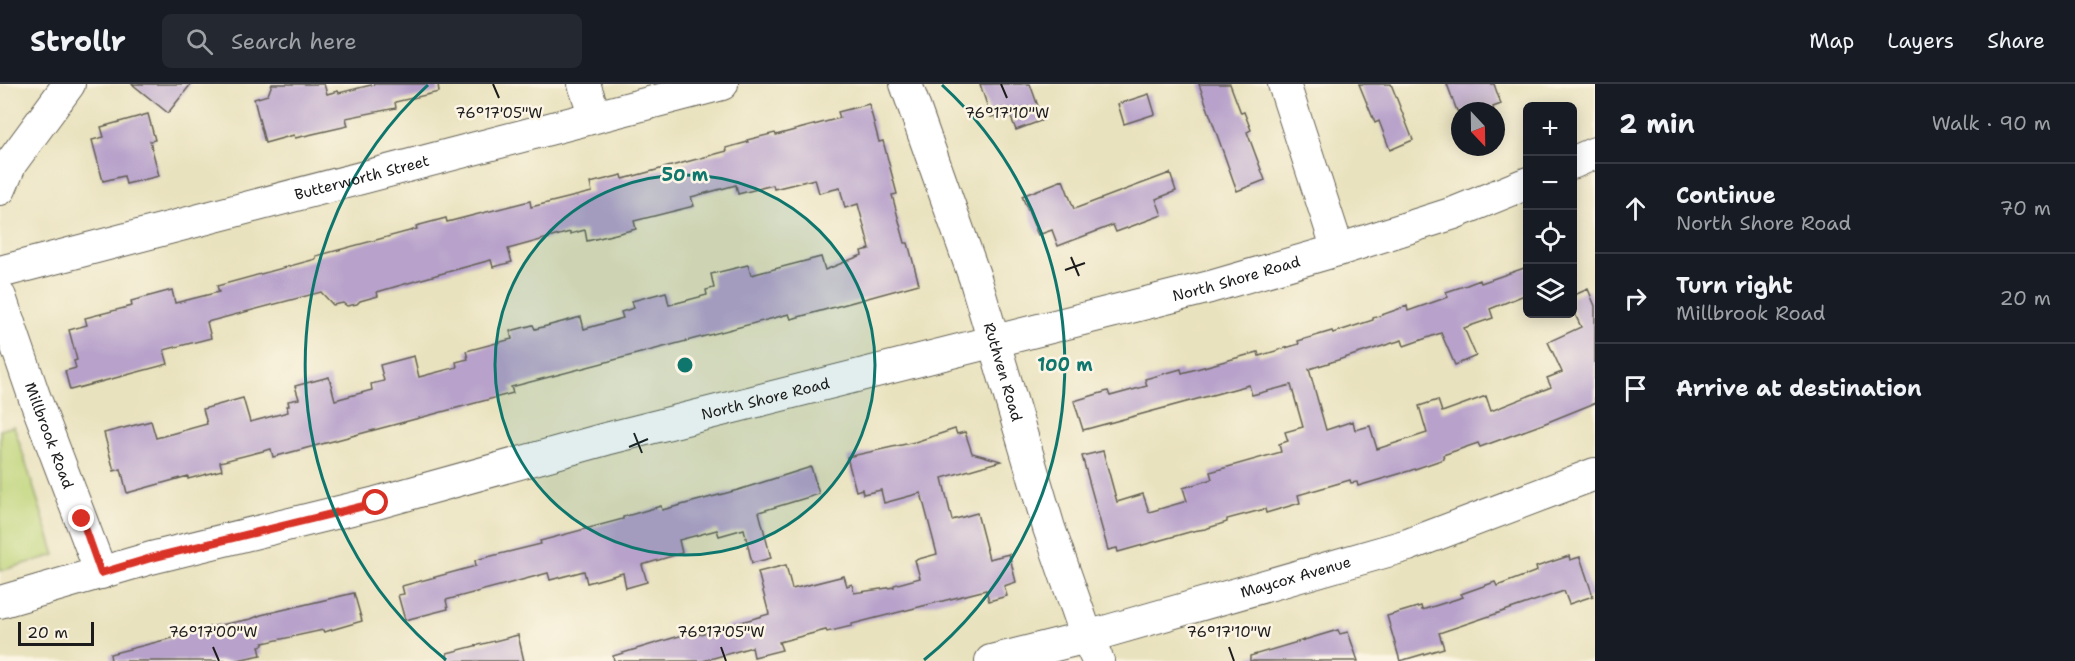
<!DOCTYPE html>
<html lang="en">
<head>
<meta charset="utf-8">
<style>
	:root { --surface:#171b24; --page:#242831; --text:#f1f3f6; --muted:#9ea1a6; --line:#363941 }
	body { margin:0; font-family:"Shantell Sans",sans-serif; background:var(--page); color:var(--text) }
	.controls { position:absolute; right:18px; top:18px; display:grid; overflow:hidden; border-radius:9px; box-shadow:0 3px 15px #0003 }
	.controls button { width:54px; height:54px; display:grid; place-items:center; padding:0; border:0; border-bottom:2px solid var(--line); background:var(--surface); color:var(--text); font:30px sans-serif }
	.compass { position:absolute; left:1451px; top:18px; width:54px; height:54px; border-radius:50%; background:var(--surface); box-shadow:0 3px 15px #0003; rotate:158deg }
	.scale { position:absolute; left:18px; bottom:15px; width:76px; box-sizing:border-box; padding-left:6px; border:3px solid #1c1c1c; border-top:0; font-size:16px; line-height:21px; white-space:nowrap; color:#1c1c1c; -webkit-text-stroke:4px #fcf5e5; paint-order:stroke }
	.stop { position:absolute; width:18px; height:18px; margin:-14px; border:4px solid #d93025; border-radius:50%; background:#fff }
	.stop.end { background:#d93025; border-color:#fff; box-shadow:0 2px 6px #0008 }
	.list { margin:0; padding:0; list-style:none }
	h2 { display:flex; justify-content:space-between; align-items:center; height:78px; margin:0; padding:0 24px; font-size:26px }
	h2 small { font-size:20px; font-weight:400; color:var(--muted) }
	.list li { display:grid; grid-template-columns:39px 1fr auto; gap:18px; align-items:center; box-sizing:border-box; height:90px; padding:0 24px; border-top:2px solid var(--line) }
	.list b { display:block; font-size:22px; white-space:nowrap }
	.list p { margin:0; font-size:20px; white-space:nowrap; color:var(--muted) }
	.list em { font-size:20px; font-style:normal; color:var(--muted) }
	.icon { flex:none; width:33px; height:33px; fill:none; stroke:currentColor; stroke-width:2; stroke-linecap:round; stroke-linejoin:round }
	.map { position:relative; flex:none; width:1595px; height:577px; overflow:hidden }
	header { display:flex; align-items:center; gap:36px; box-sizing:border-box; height:84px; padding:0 30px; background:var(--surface); border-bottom:2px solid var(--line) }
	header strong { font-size:28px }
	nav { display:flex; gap:33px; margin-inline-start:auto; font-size:21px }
	.search { width:420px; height:54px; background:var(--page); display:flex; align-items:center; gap:15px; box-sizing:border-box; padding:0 21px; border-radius:9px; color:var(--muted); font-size:22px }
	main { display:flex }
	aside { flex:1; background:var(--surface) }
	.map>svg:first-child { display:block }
	.green { fill:#bed478; stroke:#6d784a; stroke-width:1.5 }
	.building { fill:#b8a2cb }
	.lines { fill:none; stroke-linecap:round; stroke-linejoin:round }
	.minor-casing { stroke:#646155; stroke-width:34 }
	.minor { stroke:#fff; stroke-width:32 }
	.route { stroke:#d93025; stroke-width:8 }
	.ticks { fill:none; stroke:#1c1c1c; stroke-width:2 }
	.ring { fill:none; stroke:#0f766e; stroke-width:3 }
	.labels { text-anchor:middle; stroke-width:5; stroke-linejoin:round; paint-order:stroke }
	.street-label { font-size:15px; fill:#1c1c1c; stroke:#fcf5e5 }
	.ticks-label { font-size:15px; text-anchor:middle; fill:#1c1c1c; stroke:#fcf5e5; stroke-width:5; stroke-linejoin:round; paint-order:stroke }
	.centre { fill:#0f766e; stroke:#fcf5e5; stroke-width:3 }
	.ring-label { font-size:18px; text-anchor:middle; font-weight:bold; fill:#0f766e; stroke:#fcf5e5; stroke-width:5; stroke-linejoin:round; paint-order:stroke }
</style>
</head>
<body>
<header>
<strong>Strollr</strong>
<div class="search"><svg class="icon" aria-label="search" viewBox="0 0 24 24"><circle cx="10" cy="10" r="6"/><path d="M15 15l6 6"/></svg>Search here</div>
<nav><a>Map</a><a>Layers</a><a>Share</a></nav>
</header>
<main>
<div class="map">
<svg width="1595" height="577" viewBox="0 0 1595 577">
	<rect width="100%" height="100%" fill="#fcf5e5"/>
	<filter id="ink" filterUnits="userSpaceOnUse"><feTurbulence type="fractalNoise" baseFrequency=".0167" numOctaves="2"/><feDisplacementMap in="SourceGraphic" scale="12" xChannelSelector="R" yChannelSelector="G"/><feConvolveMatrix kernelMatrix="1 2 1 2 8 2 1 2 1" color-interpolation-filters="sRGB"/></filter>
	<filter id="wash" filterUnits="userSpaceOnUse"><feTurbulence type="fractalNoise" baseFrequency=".008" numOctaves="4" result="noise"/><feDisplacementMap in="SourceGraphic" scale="24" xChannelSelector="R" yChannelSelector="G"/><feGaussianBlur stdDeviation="1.35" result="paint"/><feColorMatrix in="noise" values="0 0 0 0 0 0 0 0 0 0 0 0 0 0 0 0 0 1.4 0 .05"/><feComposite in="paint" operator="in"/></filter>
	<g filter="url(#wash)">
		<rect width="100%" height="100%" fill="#e9e2be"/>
		<path class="green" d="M14,342L55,471L0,487V346Z"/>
		<g id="blocks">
			<path class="building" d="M132,0H191L168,29Z
				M272,0H324L327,10L338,7L339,9L375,0H438L439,8L395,18L396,24L346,34L348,42L295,54L294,51L265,59L254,15L268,11Z
				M980,0H1030L1043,36L1016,46L1010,31L997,35L995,32L991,33Z
				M1199,0H1230L1241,29L1244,28L1251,46L1247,48L1265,96L1237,107Z
				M1359,0H1391L1413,56L1390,66L1379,37L1375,39Z
				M1447,0H1494L1501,20L1493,23L1494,27H1457Z
				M1149,10L1155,30L1124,40L1118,20Z
				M869,20L879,58L883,57L897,110L892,111L905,159H908L919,200L791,235L789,230L511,303L513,309L273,373L271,365L220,378L222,386L188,395V392L127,409L121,385L114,387L104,349L151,337L156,354L207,340L203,325L243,314L250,338L288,328L287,322H289L288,317L299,315L295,302L329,293L335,316L372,306L371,300L384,297L380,281L414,272L419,293L457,283L456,278L468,275L466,267L512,255L510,247L533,241L535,245L581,233L584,245L623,234L621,228L634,224L632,217L666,208L669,221L707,211L706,206L714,204L711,190L748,181L751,191L821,173L825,186L862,171L861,167L870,165L858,120L845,124L840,104L819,109L815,95L774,105L773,101L738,110L736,101L691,113L694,122L634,137L636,145L587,157L585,146L570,150V148L508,165L512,178L493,183L491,176L429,193L377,208L378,212L360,217L357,220L347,222L343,219L333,221L321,208L207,238L211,254L164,266L168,280L70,306L65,287L76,284L74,277L77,276L69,246L87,241L85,234L132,222L131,217L172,206L175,219L219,208L217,202L316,175V172L417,145L416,142L446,134L447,138L530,117L531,123L592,108L590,99L622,91L623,95L727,67L726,64L748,58L747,56L775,49L776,51L840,34L838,28Z
				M148,30L155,56L150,57L159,92L126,100L124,92L103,97L92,56L104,53L101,43Z
				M1170,89L1176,107L1156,115L1162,131L1116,148L1113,141L1058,162L1052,146L1038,151L1022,112L1063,96L1074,125Z
				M1527,183V210L1490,225L1493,234L1464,244L1476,272L1455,281L1441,249L1404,262L1402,256L1309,285L1326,346L1353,337L1355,346L1370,342L1377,365L1427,349L1419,322L1438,316L1442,328L1486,312L1491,327L1551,303L1547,294L1562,288L1548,258L1581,243L1572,224V212L1588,205L1595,222V319L1543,340L1491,359L1480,363L1478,359L1443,371L1444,375L1409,387L1358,402L1357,398L1351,399L1350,396L1298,411L1300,419L1266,429L1265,425L1227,435V438L1205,445L1193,447L1118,468L1117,464L1108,466L1082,372L1103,367L1117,418L1143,410L1149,428L1187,417L1183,404L1212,395L1210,388L1281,368L1279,360L1288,357L1285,348L1303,343L1291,301L1252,311L1249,301L1083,346L1074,317L1108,307L1110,312L1147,302L1145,295L1181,285L1182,289L1258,268L1259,272L1299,260L1298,257L1332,247L1333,249L1373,236V234L1407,222L1408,227L1448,213L1446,208L1467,201L1480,196L1481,199Z
				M955,345L957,350L965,348L972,369L1001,377L942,394L952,436L977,429L989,475L1009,470L1016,498L1004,502L1007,512L989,517L986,506L852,540V542L827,548L826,546L779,558L782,566L754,573L752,563L703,577H614L613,572L696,547L697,551L769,530L758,488L786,481L792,505L844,492L847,502L852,500L854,509L894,503V501L920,494L915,476L937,470L921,409L884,419L881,406L863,410L862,405L856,407L847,373L915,358Z
				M811,383L819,410L759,428L771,474L752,479L744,445L719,452L717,446L679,456L682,469L642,481L647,498L626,504L623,489L587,499L584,487L550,496L548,489L446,516L448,525L405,536L398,511L404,510L402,502L476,482L475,476L541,460L540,457L623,435V433L661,422L662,426L738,406Z
				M1569,472L1570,476L1580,473L1593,512L1569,520L1564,507L1439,549L1444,564L1400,577L1387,532L1421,522L1422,526L1463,513L1461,510L1495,498L1497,502L1537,487L1536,483Z
				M354,509L362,537L324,548L323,546L263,559V561L259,562L261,571L233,577H111L110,570L180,552L189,547L251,535L261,531Z
				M1338,546L1340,550L1348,548L1358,577H1250V572Z
				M518,551L524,577H448L447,569Z"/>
		</g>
	</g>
	<g filter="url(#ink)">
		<use href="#blocks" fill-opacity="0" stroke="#646155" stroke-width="1.5"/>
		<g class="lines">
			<defs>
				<g id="minor">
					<path d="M584,0L595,32"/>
					<path id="s1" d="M906,0L975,194L1049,444L1087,553L1098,577"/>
					<path d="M1284,0L1338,166"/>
					<path d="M1572,79L1595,69"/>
					<path d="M0,105L11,79L69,0"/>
					<path id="s2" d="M0,188L722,0"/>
					<path id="s3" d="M0,213L34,312L101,489"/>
					<path id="s4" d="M0,518L151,474L376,419L606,355L1210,203L1338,166L1454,129L1528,99"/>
					<path id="s5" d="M991,577L1087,553L1408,461L1595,390"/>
				</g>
			</defs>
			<use href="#minor" class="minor-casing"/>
			<use href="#minor" class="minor"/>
		</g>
	</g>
	<g class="lines" filter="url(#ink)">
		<path class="route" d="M82,435L101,489L151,474L376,419"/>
	</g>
	<path class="ticks" d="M493,0L499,14M1001,0L1007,14M1071,173L1079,192M1065,186L1085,179M634,349L642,369M629,363L648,355M213,563L219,577M721,563L726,577M1229,563L1234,577"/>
	<circle cx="685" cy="281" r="190" fill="#0f766e" fill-opacity=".12"/>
	<g class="ring">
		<circle cx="685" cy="281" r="190"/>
		<path d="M446 576A380 380 0 0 1 428 1M942 1A380 380 0 0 1 924 576"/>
	</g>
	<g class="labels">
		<g class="street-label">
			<text dy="5" stroke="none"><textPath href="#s2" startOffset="374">Butterworth Street</textPath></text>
			<text dy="5" stroke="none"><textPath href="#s4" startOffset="1278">North Shore Road</textPath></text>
			<text dy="5" stroke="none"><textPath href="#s1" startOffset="304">Ruthven Road</textPath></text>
			<text dy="5" stroke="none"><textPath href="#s4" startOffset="792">North Shore Road</textPath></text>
			<text dy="5" stroke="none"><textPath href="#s3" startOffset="147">Millbrook Road</textPath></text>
			<text dy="5" stroke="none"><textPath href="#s5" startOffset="316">Maycox Avenue</textPath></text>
		</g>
	</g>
	<g class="ticks-label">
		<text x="499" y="34">76°17'05"W</text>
		<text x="1007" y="34">76°17'10"W</text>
		<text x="213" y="553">76°17'00"W</text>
		<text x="721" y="553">76°17'05"W</text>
		<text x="1229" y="553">76°17'10"W</text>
	</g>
	<circle cx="685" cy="281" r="9" class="centre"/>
	<g class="ring-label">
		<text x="685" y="97">50 m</text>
		<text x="1065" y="287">100 m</text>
	</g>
</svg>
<div class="controls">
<button>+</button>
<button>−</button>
<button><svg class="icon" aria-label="locate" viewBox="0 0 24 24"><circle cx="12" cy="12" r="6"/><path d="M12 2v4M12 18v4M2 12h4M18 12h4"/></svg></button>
<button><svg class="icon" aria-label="layers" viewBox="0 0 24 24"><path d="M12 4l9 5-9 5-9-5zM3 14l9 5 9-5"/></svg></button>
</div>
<svg class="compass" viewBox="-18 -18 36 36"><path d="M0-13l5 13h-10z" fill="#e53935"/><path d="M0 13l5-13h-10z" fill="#9ea1a6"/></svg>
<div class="scale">20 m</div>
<div class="stop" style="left:376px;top:419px"></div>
<div class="stop end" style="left:82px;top:435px"></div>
</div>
<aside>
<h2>2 min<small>Walk · 90 m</small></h2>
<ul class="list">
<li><svg class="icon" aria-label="ahead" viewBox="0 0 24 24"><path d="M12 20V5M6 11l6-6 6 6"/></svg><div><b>Continue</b><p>North Shore Road</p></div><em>70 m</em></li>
<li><svg class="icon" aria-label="right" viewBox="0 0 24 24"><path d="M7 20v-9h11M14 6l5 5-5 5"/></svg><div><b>Turn right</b><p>Millbrook Road</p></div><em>20 m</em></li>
<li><svg class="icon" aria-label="arrive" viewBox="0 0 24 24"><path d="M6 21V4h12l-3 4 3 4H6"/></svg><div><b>Arrive at destination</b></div></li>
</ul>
</aside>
</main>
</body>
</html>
